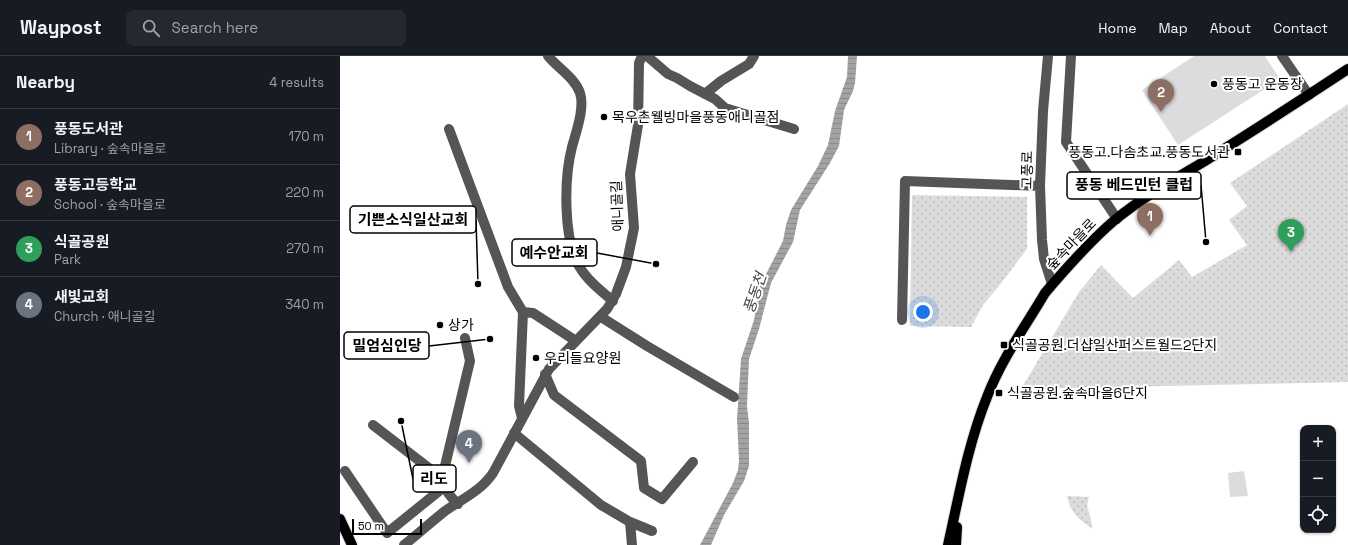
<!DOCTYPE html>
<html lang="en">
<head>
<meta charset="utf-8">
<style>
	:root { --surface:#171b24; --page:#242831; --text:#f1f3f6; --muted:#9ea1a6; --line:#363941; --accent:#0b8043 }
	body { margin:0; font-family:"Space Grotesk","Noto Sans KR",sans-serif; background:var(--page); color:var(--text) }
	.controls { position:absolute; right:12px; bottom:12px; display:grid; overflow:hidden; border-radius:8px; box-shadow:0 1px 3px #0004 }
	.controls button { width:36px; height:36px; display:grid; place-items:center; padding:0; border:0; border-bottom:1px solid var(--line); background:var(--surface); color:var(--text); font:20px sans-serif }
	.scale { position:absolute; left:12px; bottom:10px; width:70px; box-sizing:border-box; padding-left:4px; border:2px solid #000; border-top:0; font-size:11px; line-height:14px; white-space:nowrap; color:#000; -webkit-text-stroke:3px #fff; paint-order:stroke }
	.you { position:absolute; left:583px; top:256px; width:14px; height:14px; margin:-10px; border:3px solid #fff; border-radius:50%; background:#1a73e8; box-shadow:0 0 0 6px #1a73e833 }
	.badge { display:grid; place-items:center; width:26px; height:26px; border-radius:50%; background:var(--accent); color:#fff; font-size:13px; font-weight:700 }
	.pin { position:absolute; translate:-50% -33px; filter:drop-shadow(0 1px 2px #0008) }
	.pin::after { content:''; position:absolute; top:21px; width:14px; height:12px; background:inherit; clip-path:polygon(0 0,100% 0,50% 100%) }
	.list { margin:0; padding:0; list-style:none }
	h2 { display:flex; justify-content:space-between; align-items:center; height:52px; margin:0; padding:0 16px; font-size:17px }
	h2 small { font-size:13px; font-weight:400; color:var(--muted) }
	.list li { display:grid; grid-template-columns:26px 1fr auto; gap:12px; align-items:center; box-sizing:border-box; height:56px; padding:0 16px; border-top:1px solid var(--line) }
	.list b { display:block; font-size:15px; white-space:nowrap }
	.list p { margin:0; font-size:13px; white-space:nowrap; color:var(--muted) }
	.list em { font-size:13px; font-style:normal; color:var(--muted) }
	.icon { flex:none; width:22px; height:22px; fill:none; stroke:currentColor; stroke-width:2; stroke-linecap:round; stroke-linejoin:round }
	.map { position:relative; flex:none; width:1008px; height:489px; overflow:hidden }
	header { display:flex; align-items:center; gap:24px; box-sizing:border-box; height:56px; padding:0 20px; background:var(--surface); border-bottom:1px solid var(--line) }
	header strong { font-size:19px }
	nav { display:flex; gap:22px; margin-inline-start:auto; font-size:14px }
	.search { width:280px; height:36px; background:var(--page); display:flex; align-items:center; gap:10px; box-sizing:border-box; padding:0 14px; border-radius:8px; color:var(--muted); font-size:15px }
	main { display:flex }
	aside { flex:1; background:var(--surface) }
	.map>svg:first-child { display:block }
	.park { fill:url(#park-dots) }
	.garden { fill:#dcdcdc }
	.water { fill:url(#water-rules) }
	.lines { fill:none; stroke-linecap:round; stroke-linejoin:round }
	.major-casing { stroke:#dbdbdb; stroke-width:12 }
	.minor { stroke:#555; stroke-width:10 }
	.major { stroke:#000; stroke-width:10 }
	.poi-dot { fill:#000; stroke:#fff; stroke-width:1.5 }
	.labels { text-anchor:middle; stroke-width:4; stroke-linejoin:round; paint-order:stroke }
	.poi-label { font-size:14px; fill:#000; stroke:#fff; text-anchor:start }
	.street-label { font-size:14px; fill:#000; stroke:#fff }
	.water-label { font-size:15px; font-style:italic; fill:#444; stroke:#fff }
	.leader { fill:none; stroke:#000; stroke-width:1.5 }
	.callout-dot { fill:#000; stroke:#fff; stroke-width:1.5 }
	.callout { fill:#fff; stroke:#000; stroke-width:1.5 }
	.callout-label { font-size:15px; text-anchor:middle; font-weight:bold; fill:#000 }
</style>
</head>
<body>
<header>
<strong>Waypost</strong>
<div class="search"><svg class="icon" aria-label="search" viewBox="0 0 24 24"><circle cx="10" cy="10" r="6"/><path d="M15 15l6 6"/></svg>Search here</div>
<nav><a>Home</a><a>Map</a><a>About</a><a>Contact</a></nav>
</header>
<main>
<aside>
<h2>Nearby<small>4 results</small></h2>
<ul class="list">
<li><span class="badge" style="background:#8d6e63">1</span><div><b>풍동도서관</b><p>Library · 숲속마을로</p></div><em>170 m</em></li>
<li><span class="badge" style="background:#8d6e63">2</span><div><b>풍동고등학교</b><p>School · 숲속마을로</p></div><em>220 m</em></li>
<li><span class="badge" style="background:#2e9e5b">3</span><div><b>식골공원</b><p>Park</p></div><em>270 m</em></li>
<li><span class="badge" style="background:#6b7280">4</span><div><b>새빛교회</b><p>Church · 애니골길</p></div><em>340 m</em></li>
</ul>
</aside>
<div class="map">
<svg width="1008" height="489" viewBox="0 0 1008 489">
	<defs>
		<pattern id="park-dots" width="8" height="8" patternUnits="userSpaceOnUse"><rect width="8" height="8" fill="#dcdcdc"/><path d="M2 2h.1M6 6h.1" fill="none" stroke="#bbb" stroke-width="1.8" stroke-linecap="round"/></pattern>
		<pattern id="water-rules" width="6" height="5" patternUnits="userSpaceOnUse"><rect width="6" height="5" fill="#a3a3a3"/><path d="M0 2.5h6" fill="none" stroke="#8b8b8b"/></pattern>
	</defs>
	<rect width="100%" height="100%" fill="#fff"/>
	<path class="park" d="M1008,48V326L681,333L739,236L761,209L793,242L839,204L852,221L907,189L889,164L907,150L890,127Z
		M572,139L687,141V193L659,230L643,249L631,271L570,270Z
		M727,440L749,441L747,449L753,473C739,463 731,458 727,440Z"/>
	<path class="garden" d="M854,0H925L940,23L838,89L802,34Z
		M904,415L908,440L890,441L888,417Z"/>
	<path class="water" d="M508,0H517L515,27L513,35L504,54L499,90L490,107L460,154L453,186L431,227L419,273L409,303L407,350L409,367V410L404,425L384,459L371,489H360L393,427L398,414L399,404L397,363L401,303L414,264L420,230L443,185L446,169L451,154L478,110L488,89L495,55L507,21Z"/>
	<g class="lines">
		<defs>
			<path id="major" d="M0,463L12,489
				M608,489C619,440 628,388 647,341C661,304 685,271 705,237C727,211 750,185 776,163C803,141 835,123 865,105C913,75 961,44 1008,13
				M616,489L617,471"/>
		</defs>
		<use href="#major" class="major-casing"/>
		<path class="minor" d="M208,0C218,12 235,22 240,37C245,52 236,76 232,91C224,122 223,182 239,210C247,224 261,235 273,245
			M307,0L328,18L337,22L350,30L375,43L385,52L454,73
			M708,0L703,55L700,130L702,184L704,203L712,228
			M731,0L726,86L777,163
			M942,0L969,39
			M365,38L381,25L409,8L414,0
			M109,73L168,231L183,256L179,350L182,362
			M183,256L193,257L236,285
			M261,261L307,290L394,341
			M562,264L565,125L700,130
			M205,318L214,339L301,405L304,432L322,443L353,406
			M33,369L103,423
			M174,377L261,449L290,466L292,489
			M5,415L47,477L104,431
			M118,448C103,434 103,430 105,410L130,305L125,282
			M290,466L312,475
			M64,489C78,478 91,466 105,455C122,443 141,435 153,417L209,313L267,253L276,238L286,211L294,172L290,118L298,69L299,7L302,0"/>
		<use href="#major" class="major"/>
	</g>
	<g class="poi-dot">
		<circle cx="874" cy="28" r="4"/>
		<circle cx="264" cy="61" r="4"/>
		<rect x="894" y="92" width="8" height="8" rx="2"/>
		<circle cx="100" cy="269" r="4"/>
		<rect x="660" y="285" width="8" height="8" rx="2"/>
		<circle cx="196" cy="302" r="4"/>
		<rect x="655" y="333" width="8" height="8" rx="2"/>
	</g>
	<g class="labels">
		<g class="poi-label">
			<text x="882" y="33">풍동고 운동장</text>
			<text x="272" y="66">목우촌웰빙마을풍동애니골점</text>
			<text x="890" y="101" text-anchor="end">풍동고.다솜초교.풍동도서관</text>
			<text x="108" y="274">상가</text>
			<text x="672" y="294">식골공원.더샵일산퍼스트월드2단지</text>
			<text x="204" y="307">우리들요양원</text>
			<text x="667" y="342">식골공원.숲속마을6단지</text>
		</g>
		<g class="street-label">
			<text transform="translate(687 114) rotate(-89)" y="5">고풍로</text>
			<text transform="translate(277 150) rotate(-92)" y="5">애니골길</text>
			<text transform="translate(731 188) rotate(-46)" y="5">숲속마을로</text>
		</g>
		<g class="water-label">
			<text transform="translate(415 237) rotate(-71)" y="5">풍동천</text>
		</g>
	</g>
	<path class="leader" d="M866 186L861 129M138 228L136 164M316 208L257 197M150 283L89 290M61 365L73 423"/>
	<g class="callout-dot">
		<circle cx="866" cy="186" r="4"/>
		<circle cx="138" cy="228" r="4"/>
		<circle cx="316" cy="208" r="4"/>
		<circle cx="150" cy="283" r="4"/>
		<circle cx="61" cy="365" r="4"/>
	</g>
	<g class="callout">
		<rect x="727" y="116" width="134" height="27" rx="4"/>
		<rect x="10" y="150" width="126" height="27" rx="4"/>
		<rect x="172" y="183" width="85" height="27" rx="4"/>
		<rect x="4" y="276" width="85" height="27" rx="4"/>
		<rect x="73" y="409" width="43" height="27" rx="4"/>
	</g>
	<g class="callout-label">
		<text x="794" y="134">풍동 베드민턴 클럽</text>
		<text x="73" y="169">기쁜소식일산교회</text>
		<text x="214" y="202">예수안교회</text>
		<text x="47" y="295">밀엄심인당</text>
		<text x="94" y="428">리도</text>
	</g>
</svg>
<div class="controls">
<button>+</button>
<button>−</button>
<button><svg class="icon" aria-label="locate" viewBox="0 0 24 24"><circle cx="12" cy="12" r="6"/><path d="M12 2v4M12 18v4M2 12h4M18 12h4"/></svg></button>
</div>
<div class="scale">50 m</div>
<div class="you"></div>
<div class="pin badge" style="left:810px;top:180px;background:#8d6e63">1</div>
<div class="pin badge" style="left:821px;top:56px;background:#8d6e63">2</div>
<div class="pin badge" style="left:951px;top:196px;background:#2e9e5b">3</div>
<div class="pin badge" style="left:129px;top:407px;background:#6b7280">4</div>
</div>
</main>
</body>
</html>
